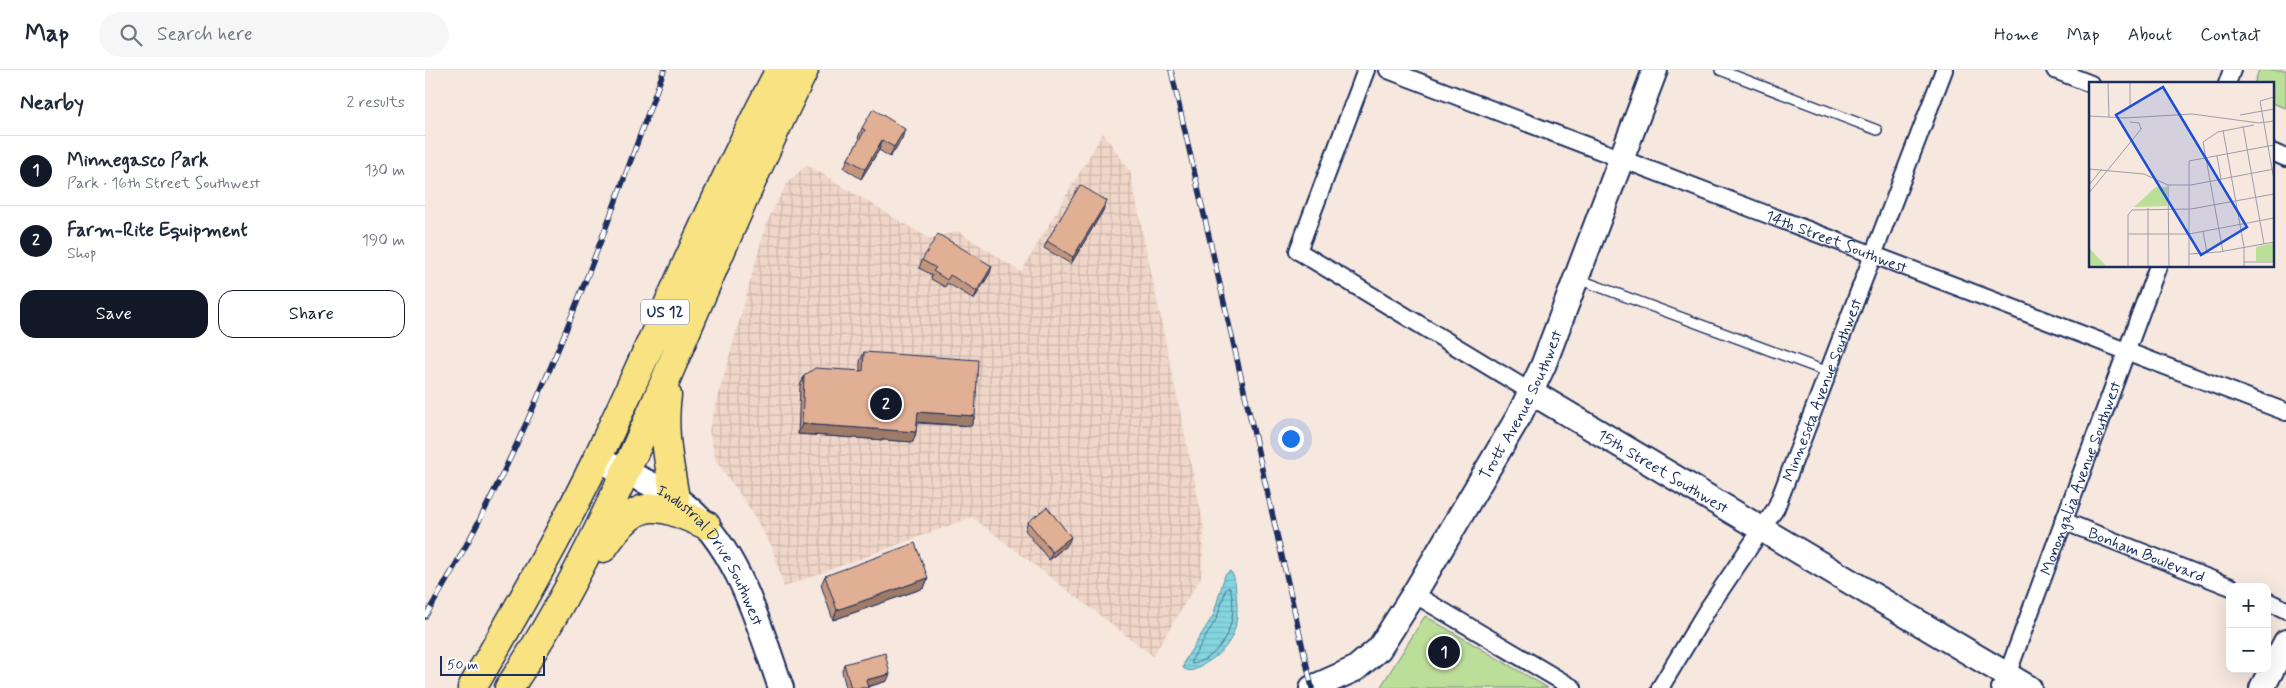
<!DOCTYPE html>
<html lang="en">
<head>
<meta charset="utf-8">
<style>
	:root { --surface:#fff; --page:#f6f6f7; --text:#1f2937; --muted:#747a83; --line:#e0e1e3; --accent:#111827 }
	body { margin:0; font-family:Mynerve,sans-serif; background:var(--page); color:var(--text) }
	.controls { position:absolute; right:15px; bottom:15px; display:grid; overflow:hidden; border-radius:10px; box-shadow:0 5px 20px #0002 }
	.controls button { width:45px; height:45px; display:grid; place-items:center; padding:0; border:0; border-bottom:1px solid var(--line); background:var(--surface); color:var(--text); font:25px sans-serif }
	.scale { position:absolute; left:15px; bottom:12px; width:105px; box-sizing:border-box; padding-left:5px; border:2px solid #1b2f5e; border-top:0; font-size:14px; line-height:18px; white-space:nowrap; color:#1b2f5e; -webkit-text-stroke:4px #fff; paint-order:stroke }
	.you { position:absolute; left:865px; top:368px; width:18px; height:18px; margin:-12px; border:4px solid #fff; border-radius:50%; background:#1a73e8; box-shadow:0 0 0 8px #1a73e833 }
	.badge { display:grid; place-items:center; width:32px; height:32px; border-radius:50%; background:var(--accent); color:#fff; font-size:16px; font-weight:700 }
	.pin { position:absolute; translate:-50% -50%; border:2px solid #fff; box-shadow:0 1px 5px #0006 }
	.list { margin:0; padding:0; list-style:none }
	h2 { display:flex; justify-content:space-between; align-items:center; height:65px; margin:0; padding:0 20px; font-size:21px }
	h2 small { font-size:16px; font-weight:400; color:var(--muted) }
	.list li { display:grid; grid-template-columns:32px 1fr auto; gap:15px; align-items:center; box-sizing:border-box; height:70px; padding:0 20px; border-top:1px solid var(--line) }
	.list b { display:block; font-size:19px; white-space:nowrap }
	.list p { margin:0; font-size:16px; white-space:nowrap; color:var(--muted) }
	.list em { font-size:16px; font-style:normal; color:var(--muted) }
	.actions { display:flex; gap:10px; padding:15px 20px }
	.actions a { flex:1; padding:11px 0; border:1px solid var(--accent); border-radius:15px; text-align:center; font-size:18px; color:var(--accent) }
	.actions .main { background:var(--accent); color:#fff }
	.icon { flex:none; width:28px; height:28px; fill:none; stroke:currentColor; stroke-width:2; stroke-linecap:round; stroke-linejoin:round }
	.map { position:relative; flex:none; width:1861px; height:618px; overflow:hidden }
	header { display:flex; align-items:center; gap:30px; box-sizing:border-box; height:70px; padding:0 25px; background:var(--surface); border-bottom:1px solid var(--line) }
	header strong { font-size:24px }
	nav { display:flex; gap:28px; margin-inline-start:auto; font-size:18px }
	.search { width:350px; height:45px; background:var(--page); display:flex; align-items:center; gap:12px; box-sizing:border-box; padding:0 18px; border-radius:28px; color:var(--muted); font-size:19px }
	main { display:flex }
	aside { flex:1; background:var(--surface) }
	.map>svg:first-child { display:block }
	.industrial { fill:url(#industrial-grid) }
	.green { fill:#bbde98; stroke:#6b867b }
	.water { fill:url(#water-rules); stroke:#5b93ab }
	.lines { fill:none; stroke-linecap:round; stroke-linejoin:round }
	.shore { stroke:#457192; stroke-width:1 }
	.lane-casing { stroke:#1b2f5e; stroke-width:12 }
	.street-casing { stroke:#1b2f5e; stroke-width:20 }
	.secondary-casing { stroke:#1b2f5e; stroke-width:28 }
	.highway-casing { stroke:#1b2f5e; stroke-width:31 }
	.lane { stroke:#fff; stroke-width:9 }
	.street { stroke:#fff; stroke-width:16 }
	.secondary { stroke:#fff; stroke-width:24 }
	.highway { stroke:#f8e281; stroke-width:28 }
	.rail-casing { stroke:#1b2f5e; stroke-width:5.5 }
	.rail { stroke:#fff; stroke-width:4; stroke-dasharray:11; stroke-linecap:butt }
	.wall { fill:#c2967e; stroke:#1b2f5e }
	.shaded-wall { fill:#9e7a67; stroke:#1b2f5e }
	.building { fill:#e1af93; stroke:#1b2f5e }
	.labels { text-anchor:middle; stroke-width:5; stroke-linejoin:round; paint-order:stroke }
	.shield { fill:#fff; stroke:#5f6d8e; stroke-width:1 }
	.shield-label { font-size:15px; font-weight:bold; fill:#1b2f5e }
	.street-label { font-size:16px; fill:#1b2f5e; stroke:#fff }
	.inset-road { fill:none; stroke:#9e9dab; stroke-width:1 }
	.view { fill:#1d4ed8; fill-opacity:0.15; stroke:#1d4ed8; stroke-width:2.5 }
	.inset-edge { fill:none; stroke:#1b2f5e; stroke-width:2.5 }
</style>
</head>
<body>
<header>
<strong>Map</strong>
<div class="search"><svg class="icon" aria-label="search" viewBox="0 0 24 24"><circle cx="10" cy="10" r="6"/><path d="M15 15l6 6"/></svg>Search here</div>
<nav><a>Home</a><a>Map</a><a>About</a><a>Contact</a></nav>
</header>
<main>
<aside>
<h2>Nearby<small>2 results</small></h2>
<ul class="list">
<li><span class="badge">1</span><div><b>Minnegasco Park</b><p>Park · 16th Street Southwest</p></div><em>130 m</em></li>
<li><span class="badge">2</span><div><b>Farm-Rite Equipment</b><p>Shop</p></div><em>190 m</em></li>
</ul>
<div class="actions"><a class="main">Save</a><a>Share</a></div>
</aside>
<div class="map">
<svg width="1861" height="618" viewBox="0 0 1861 618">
	<defs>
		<pattern id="industrial-grid" width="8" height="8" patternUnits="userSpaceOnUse" patternTransform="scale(1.25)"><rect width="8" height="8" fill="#f0d6c8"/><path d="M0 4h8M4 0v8" fill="none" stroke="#cdb8ae"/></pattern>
		<pattern id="water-rules" width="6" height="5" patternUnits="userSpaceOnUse" patternTransform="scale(1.25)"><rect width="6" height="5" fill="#85d5df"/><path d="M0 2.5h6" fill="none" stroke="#72b7c2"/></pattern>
	</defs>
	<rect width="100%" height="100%" fill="#f6e7df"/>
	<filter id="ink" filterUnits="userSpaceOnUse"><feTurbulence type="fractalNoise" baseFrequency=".02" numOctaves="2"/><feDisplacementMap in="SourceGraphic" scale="10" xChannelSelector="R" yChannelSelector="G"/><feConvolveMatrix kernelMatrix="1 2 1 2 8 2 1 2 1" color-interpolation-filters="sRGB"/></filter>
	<g filter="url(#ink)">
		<path class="industrial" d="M678,63L705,101L779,457L776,507L728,586L547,447L359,517L347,477L322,434L291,391L284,360L341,154L362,113L382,95L505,169L533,161L596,202Z"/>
		<path class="green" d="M1834,0H1861V38L1847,33V14H1829Z
			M1000,546L1123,618H955Z"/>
		<path class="water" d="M805,501C811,507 810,515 811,523C815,559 808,578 776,596C769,600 765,603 758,598L760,590L788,546L800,505Z"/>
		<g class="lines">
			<path class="shore" d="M805,518C815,548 799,587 767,594L766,591L792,548L801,519Z"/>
			<defs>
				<path id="lane" d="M1295,0L1452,60
					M1153,209L1403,302"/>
				<g id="street">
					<path d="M941,0L873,181L1106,322"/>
					<path id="s1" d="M963,0L1861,342"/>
					<path d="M1630,0L1666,14"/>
					<path d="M1802,14L1807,0"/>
					<path d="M1847,82L1861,88"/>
					<path id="s2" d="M1638,451L1806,517"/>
					<path d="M989,524L1148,618"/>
					<path d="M1842,531L1861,540"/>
					<path id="s3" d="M1235,618L1282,540L1351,438L1519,0"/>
					<path id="s4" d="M1575,618L1582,605L1733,196"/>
				</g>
				<g id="secondary">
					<path id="s5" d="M1106,322L1604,618"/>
					<path id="s6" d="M172,389C200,403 232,414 257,433C312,474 334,555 356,618"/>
					<path id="s7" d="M887,618L930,599L954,579L989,524L1094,346L1118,296L1230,0"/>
					<path d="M1837,618L1861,572"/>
				</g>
				<path id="highway" d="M242,325C237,361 244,393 250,428
					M178,478C213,427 228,431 281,455
					M47,618C91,543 134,468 172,389C234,260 288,127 355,0
					M84,618C154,513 203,399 252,283C292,188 333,93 379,0"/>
			</defs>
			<use href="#lane" class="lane-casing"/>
			<use href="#street" class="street-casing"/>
			<use href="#secondary" class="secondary-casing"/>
			<use href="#highway" class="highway-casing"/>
			<use href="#lane" class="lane"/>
			<use href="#street" class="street"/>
			<use href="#secondary" class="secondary"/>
			<use href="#highway" class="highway"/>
			<defs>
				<path id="rail" d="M746,0L887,618
					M0,547C105,376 170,187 239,0"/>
			</defs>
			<use href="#rail" class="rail-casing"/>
			<use href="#rail" class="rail"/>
		</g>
		<path class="wall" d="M437,58L477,69L465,87L454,80L436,109L419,98L423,89L435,69L433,68Z
			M679,139L646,194L619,178L622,171Z
			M497,190L565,203L549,229L522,213L520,217L506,209L507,205L494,198Z
			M439,282L550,346L546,356L492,353L491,362L488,372L373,364L375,316L379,306L435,301V292Z
			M603,452L643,474L624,490L600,460Z
			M400,506L503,508L499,518L408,550L396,515Z
			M419,594L462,611L443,617V618H421L417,601Z"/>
		<path class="shaded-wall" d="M480,59L477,69L465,87L469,77Z
			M457,70L454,80L436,109L440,99Z
			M682,131L679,139L646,194L648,187Z
			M567,196L565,203L549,229L552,221Z
			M493,342L550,346L546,356L489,352Z
			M377,354L491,362L488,372L373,364Z
			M646,467L643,474L624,490L627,482Z
			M503,508L499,518L408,550L412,540Z
			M465,604L462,611L438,618L441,610Z"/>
		<path class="building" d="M448,39L480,59L469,77L457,70L440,99L423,89L440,60L437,58Z
			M655,115L682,131L648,187L622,171Z
			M513,164L567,196L552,221L525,205L522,210L508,201L511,198L497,190Z
			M439,282L553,290L550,346L493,342L491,362L377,354L379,306L390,298L438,301Z
			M622,437L646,467L627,482L603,452Z
			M490,473L503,508L412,540L400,506Z
			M460,583L465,604L441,610L443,618H426L419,594Z"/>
	</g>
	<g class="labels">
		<rect class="shield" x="216" y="229.5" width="48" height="25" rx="4"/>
		<g class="shield-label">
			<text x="240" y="247">US 12</text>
		</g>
		<g class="street-label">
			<text dy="6" stroke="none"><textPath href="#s1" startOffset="480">14th Street Southwest</textPath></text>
			<text dy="6" stroke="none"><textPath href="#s3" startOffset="341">Minnesota Avenue Southwest</textPath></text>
			<text dy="6" stroke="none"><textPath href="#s7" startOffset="361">Trott Avenue Southwest</textPath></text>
			<text dy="6" stroke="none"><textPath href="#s5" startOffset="154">15th Street Southwest</textPath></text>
			<text dy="6" stroke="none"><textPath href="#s4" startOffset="225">Monongalia Avenue Southwest</textPath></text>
			<text dy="6" stroke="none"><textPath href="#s2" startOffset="90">Bonham Boulevard</textPath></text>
			<text dy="6" stroke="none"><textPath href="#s6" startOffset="155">Industrial Drive Southwest</textPath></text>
		</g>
	</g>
	<g transform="translate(1664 12)">
		<rect width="185" height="185" fill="#f6e7df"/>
		<path d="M67,105H78V124L45,125ZM185,161V179H167V165ZM1,167L18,185H0Z" fill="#bbde98"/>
		<path class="inset-road" d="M19,0L20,35M41,0V25M185,15L171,19L185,98M151,33L185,27M0,34L36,36L103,32L170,41L185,39M41,40L50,41L52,47M154,44L175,162M134,48L155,165V185M128,74L132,97M0,87L55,92L79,103H102L185,87M0,103L13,87M79,103L80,185M0,111L53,46M59,126V185M114,149L118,171M39,152H100L185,136M134,170L114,60L129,50L165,43M100,172L130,170L185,160M155,180H185M39,185V133L43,128L102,127L185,112M100,185V79L185,63"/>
		<path class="view" d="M74,5L158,145L112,173L27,33Z"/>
		<rect width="185" height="185" class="inset-edge"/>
	</g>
</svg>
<div class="controls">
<button>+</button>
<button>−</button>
</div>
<div class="scale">50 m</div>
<div class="you"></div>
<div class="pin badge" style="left:1019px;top:582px">1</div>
<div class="pin badge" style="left:461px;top:334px">2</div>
</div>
</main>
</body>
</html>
